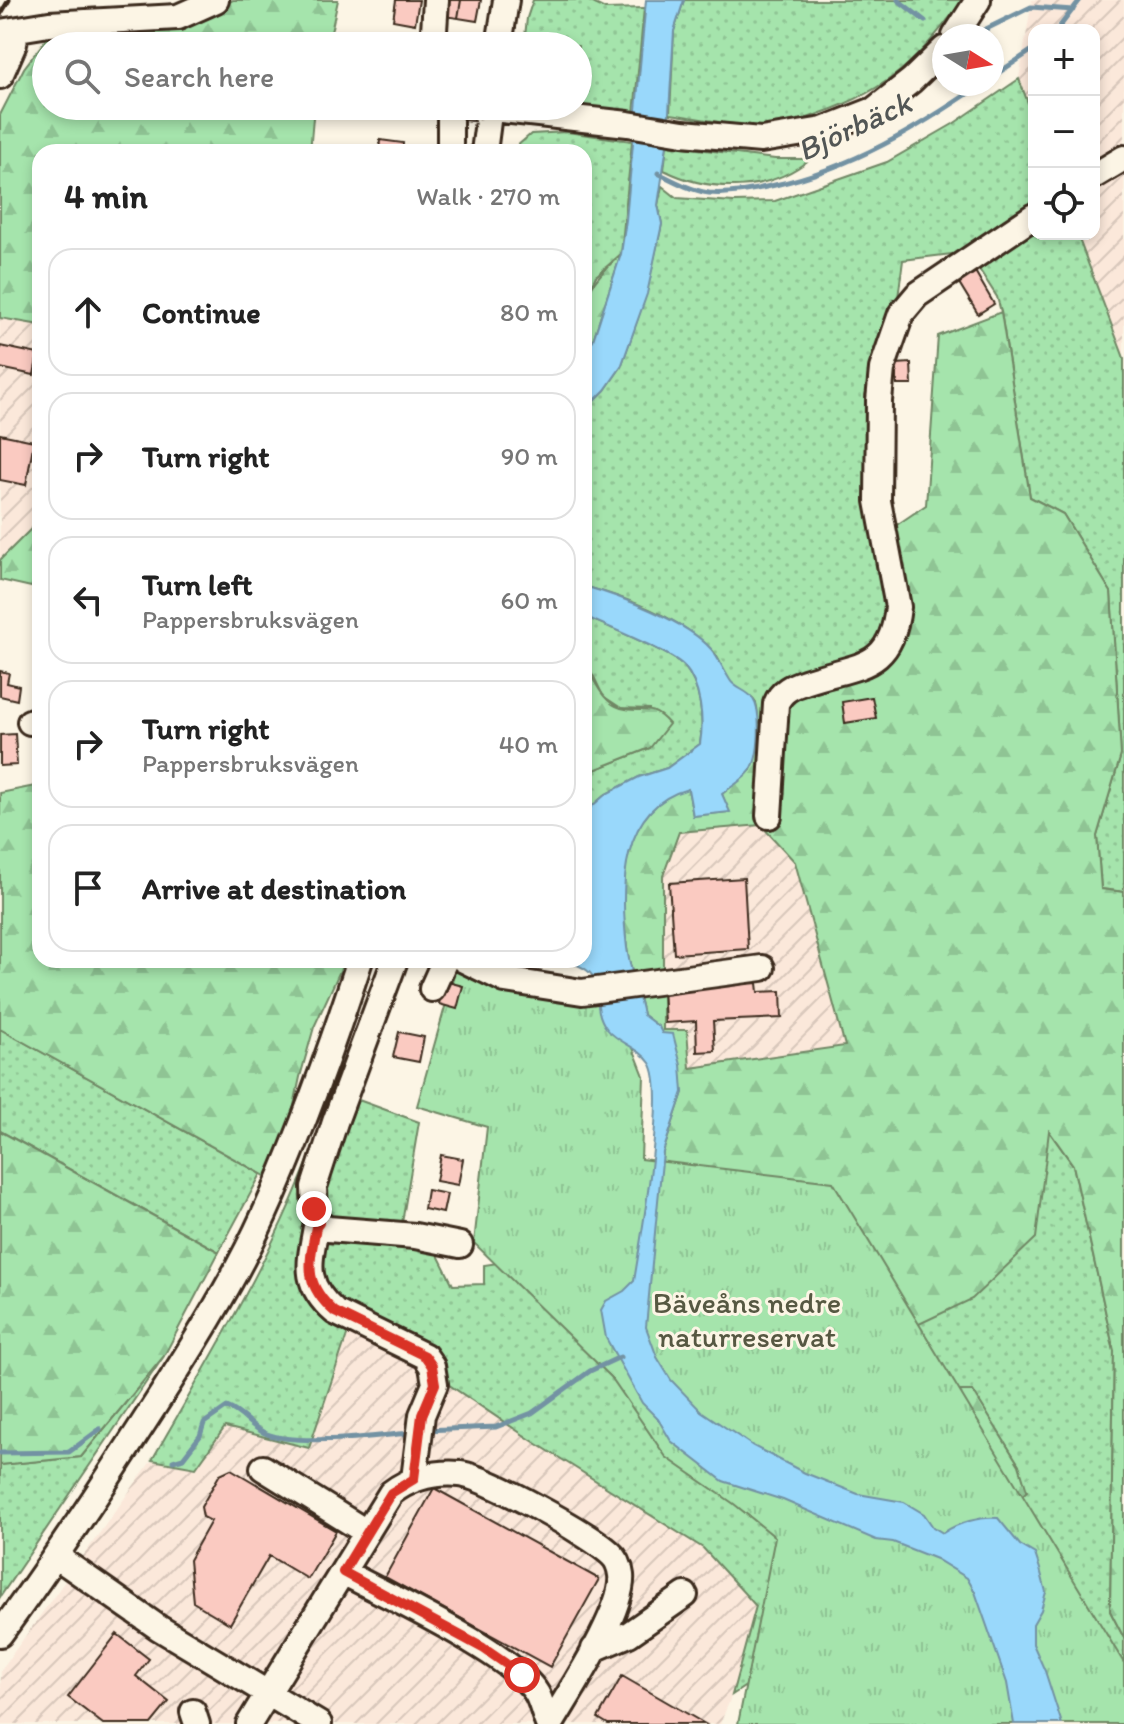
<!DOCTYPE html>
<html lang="en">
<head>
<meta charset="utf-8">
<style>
	:root { --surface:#fff; --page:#f6f6f6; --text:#222; --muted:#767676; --line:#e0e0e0 }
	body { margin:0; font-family:Itim,sans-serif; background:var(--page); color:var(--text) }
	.controls { position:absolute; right:24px; top:24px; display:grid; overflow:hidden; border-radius:16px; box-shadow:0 4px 12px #0003 }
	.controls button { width:72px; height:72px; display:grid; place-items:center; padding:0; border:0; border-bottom:2px solid var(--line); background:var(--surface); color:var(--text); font:40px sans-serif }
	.compass { position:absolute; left:932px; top:24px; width:72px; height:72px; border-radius:50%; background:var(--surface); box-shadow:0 4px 12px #0003; rotate:101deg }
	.stop { position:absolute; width:24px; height:24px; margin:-18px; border:6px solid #d93025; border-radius:50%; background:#fff }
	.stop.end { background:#d93025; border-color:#fff; box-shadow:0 2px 8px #0008 }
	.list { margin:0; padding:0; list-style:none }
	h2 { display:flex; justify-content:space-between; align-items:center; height:104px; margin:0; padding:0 32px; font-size:34px }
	h2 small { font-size:26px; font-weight:400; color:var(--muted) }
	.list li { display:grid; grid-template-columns:52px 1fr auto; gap:24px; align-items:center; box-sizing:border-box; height:128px; margin:0 16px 16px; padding:0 16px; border:2px solid var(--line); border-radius:24px }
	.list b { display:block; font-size:30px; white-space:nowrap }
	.list p { margin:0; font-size:26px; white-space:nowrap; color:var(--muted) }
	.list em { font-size:26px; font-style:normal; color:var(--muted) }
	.icon { flex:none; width:44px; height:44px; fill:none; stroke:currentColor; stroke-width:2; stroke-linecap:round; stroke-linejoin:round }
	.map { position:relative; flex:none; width:1124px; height:1724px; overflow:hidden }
	.search { position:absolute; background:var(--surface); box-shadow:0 4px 12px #0003; left:32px; top:32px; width:560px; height:88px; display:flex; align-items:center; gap:20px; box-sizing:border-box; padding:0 28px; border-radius:44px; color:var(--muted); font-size:30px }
	.panel { position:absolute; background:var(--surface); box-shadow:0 4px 12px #0003; left:32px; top:144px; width:560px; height:824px; border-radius:24px }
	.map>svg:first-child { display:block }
	.industrial { fill:url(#industrial-furrows) }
	.grass { fill:url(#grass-dots); stroke:#708765; stroke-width:2 }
	.forest { fill:url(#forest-firs); stroke:#708765; stroke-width:2; fill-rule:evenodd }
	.park { fill:url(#park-tufts); stroke:#708765; stroke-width:2 }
	.water { fill:#99d8fb; stroke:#7392a3; stroke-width:2 }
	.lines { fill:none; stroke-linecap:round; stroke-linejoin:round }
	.stream { stroke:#7392a3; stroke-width:5 }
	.building { fill:#facac1; stroke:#3b2a1e; stroke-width:2 }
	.minor-casing { stroke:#3b2a1e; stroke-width:30 }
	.minor { stroke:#fcf5e5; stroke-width:24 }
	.rail { stroke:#3b2a1e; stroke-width:5 }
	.route { stroke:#d93025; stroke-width:10 }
	.labels { text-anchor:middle; stroke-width:6; stroke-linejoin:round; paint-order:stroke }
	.park-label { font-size:30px; fill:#565842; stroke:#fcf5e5 }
	.water-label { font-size:32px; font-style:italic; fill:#525655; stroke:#fcf5e5 }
</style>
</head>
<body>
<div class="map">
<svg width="1124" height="1724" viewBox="0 0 1124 1724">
	<defs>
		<pattern id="industrial-furrows" width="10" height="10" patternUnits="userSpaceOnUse" patternTransform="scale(2)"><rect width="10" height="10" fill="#fbe8da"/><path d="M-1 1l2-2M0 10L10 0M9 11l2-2" fill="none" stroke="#d8c7bb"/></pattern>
		<pattern id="grass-dots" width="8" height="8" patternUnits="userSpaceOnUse" patternTransform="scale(2)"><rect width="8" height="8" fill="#a5e4ac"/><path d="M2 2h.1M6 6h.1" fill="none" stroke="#8fc494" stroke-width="1.8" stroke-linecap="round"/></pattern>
		<pattern id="forest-firs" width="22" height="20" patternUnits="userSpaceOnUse" patternTransform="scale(2)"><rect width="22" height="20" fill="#a5e4ac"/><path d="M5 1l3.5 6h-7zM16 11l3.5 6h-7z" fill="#8fc494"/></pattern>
		<pattern id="park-tufts" width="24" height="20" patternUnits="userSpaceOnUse" patternTransform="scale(2)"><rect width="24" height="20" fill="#a5e4ac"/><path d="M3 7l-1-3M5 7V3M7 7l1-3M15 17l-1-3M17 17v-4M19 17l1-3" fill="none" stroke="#8fc494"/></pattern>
	</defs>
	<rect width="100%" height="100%" fill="#fcf5e5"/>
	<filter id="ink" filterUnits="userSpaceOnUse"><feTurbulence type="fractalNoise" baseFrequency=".0125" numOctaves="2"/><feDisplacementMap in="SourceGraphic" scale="16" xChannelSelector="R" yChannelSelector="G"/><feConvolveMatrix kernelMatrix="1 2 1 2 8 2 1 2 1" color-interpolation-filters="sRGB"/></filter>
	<g filter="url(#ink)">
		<path class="industrial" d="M1032,0H1124V358L1077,234H1094V30H1034V119L1019,79Z
			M0,318L40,325V520L0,560Z
			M761,825L795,861L845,1046L689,1068L663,1030V876L679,832Z
			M347,1332L403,1354L703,1548L756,1606L732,1695L720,1724H0L1,1670L152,1460L196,1468L225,1427Z"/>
		<path class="grass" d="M533,0H587L605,9L644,8L634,114L565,106H578V46H524L527,18Z
			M684,0H963C920,58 891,89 821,113C805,119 785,127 768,127C736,127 701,118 670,114L674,31Z
			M1019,79L1034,119V234H1077L1124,358V892L1101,889L1097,836L1121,755L1111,592L1063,514L1030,497L1001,312L997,297L968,252L903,260L898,298L865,395L873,497L899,643L781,707L758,724C759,685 745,701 730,682C722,670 720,656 707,645C674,615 626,598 584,586V411L605,390L621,367L646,295L662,224L658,205L662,186L677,198L734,202L775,201L887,162L953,124Z
			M567,132L632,141L621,254L596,276L584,299V152H510L531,134Z
			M667,145L775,159H810C769,193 710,193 664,170Z
			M584,616C604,625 673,653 684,666C701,686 704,720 700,744L667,768L639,777L606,794L584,813V774L650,748L649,709L621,708L603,696L594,677L584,664Z
			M0,1029L261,1174L219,1252L0,1131Z
			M353,1098L419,1122L401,1229L335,1225L322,1210L321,1202Z
			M330,1099L333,1114L311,1215L435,1249L453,1285L484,1284V1265L504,1262L783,1500L782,1662L732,1695L756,1606L703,1548L531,1440L403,1354L348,1332L309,1448L225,1427L196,1468L152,1460C218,1345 290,1228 330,1099Z
			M1048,1130L1073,1165L1114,1351L1110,1611L1124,1638V1724L1020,1545L1019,1465L973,1392L939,1391L900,1333Z
			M164,1356L0,1597V1465L81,1457Z"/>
		<path class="forest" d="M233,0H338L328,46H46V106H314L310,152H40V325L0,318V115L24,68L47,38L150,32L187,24Z
			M621,254L593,340L584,355C584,299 578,294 621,254Z
			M1001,312L1030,497L1063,514L1111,592L1121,755L1097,836L1101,889L1124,892V1638L1110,1611L1114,1351L1073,1165L1049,1131L1036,1238L972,1299L900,1333L939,1391H973L1019,1465L1027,1491L998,1518L658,1201L663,1152L683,1092L659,1027L643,1015C639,993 630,971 627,948C619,888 619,809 688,788L693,816L729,812L722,794L751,770L758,742V724L781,707L898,643L885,533L926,505L938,336ZM761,825L795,862L845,1046L690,1068L687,1030H663V876L679,832Z
			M40,520V589L0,580V560Z
			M584,664C595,679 602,703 621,708C642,714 650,702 669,724L650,748L584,774Z
			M40,785V960H345L314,1027L300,1077L291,1120L267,1177L0,1029V793Z
			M0,1131L219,1252L164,1356L81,1457L0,1465Z"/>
		<path class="park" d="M456,968L612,994L644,1076L641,1159L833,1182L1124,1663V1724H738L775,1537L734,1504L666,1457L611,1377L474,1243L487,1127L417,1106Z"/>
		<path class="water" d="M646,0H684L674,31L667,145L658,205L662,224L647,294L621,367L605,390L584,411V355L593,340L621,254L626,220Z
			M584,586C619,596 687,621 711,649C719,659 723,669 730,680C735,689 748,690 753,699C762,712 760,758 750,771C744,780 730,787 722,794L730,812L693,816L688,789C619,808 620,889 627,948C630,971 639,993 643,1015L659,1027L662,1033L673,1034L681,1065L683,1092L663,1152L658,1201L646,1327L657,1357L671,1380L701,1411L753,1446L805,1473L858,1494L904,1502L924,1514L933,1527L943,1533C957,1523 981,1516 998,1518L1020,1545L1035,1554L1040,1569L1046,1592L1041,1610L1033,1624V1644L1045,1671L1062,1724H1014L1007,1683L975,1592L967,1578L936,1559L893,1542L876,1540L783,1500L723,1481L671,1441L658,1419L642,1403L606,1338L601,1310L606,1301L624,1291L634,1281C640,1244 668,1089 650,1063C639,1047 618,1043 607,1029C584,998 618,973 561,960H584V813L606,794L639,777L667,768L700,744C704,720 701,686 684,666C673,653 604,625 584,616Z"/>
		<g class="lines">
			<path class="stream" d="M898,0L925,21
				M1057,30L1080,0
				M980,32L1031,7L1073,10
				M992,77L1034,49
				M658,173C674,181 690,190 709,193C730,195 754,190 775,185C852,168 918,128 982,84
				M425,1430L496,1427L532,1413L590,1371L620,1357
				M0,1453L69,1452L100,1429
				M173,1461L183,1458L200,1436L204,1423L227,1407C243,1413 251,1428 267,1434C299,1446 375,1436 410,1433"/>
		</g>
		<path class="building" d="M396,0H419L415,24L393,20Z
			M445,0H461L458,18L443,16Z
			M461,0H481L477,21L458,18Z
			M380,140L403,143L402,152H379Z
			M973,268L994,304L978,314L956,278Z
			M0,346L38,354L34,375L0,368Z
			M911,363L912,385H897L896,364Z
			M0,434L34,441L26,485L0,480Z
			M0,671L9,673L7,683L19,686L17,700L0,696Z
			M872,697L876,718L845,723L842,702Z
			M15,734L17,765L0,766V735Z
			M744,878L748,949L674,954L669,883Z
			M444,981L463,986L457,1009L439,1004Z
			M757,983L758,992L781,991L782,1018L713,1021L715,1051L697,1052L696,1021L665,1023L663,987Z
			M399,1032L424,1037L419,1062L393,1057Z
			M441,1155L463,1159L458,1185L436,1181Z
			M427,1190L447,1194L443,1213L424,1209Z
			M231,1469L336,1531L308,1579L269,1556L230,1624L193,1602L189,1560L211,1521L203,1517L201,1507L220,1474Z
			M434,1488L599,1579L550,1667L385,1577Z
			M117,1634L149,1659L136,1676L169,1702L151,1724H103L68,1697Z
			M622,1676L705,1724H608L598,1718Z"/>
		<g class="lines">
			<defs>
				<path id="minor" d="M0,32L49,24L178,17L216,0
					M955,36L978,0
					M433,46L436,0
					M499,46L506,0
					M0,76L14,44L16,30
					M450,106V152
					M465,106L628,124L683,133L761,140L823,130L874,110L911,81L944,49
					M484,152L490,106
					M1094,176L1124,158
					M30,722L40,718
					M769,816L776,704C781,691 792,686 805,682C857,664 891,672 898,607L878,501L879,401L882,369L901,314L917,295L1034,216
					M395,960L335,1122L314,1187L315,1216L322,1226L328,1229L415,1236L460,1245
					M464,960L505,980L582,992L762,968
					M432,989L445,960
					M319,1223L316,1227C309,1265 303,1284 335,1312L425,1356L432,1366L435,1384L422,1415L414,1479
					M263,1468L366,1532
					M57,1557L159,1628L319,1724
					M343,1572C387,1596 514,1654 537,1694C542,1703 544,1715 548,1724
					M0,1634C52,1564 99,1492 146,1419C188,1354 232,1285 264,1215C302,1132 332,1046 360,960
					M594,1649L629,1634L685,1595
					M193,1712L197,1724
					M249,1724L391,1493C410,1478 435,1472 460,1474C487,1477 590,1534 611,1554C617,1559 620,1567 621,1575C625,1609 569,1693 551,1724"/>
			</defs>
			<use href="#minor" class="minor-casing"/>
			<use href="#minor" class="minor"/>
			<path class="rail" d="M0,15L9,0"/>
		</g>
	</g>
	<g class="lines" filter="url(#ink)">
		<path class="route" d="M314,1209L319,1223L316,1227C309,1265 303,1284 335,1312L425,1356L432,1366L435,1384L422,1415L414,1479L391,1493L343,1572L483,1648L522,1675"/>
	</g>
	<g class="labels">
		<g class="park-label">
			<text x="747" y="1313">Bäveåns nedre<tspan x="747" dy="34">naturreservat</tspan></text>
		</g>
		<g class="water-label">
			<text transform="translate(854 126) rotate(-25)" y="11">Björbäck</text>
		</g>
	</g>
</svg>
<div class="controls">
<button>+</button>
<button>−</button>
<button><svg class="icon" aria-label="locate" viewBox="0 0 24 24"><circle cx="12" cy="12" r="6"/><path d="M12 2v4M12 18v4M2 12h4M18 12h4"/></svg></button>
</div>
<svg class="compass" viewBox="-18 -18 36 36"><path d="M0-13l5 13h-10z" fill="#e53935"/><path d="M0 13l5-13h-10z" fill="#767676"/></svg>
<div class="stop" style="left:522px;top:1675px"></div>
<div class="stop end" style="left:314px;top:1209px"></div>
<div class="search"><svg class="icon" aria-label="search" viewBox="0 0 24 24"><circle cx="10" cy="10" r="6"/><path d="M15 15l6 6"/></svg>Search here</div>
<section class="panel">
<h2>4 min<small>Walk · 270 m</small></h2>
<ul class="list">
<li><svg class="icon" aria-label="ahead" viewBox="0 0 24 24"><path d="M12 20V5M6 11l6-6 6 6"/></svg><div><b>Continue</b></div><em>80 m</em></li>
<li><svg class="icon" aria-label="right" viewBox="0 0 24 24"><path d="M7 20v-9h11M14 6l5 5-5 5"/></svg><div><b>Turn right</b></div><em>90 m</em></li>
<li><svg class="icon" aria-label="left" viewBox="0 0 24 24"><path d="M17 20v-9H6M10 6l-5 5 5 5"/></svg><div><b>Turn left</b><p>Pappersbruksvägen</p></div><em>60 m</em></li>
<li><svg class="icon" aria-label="right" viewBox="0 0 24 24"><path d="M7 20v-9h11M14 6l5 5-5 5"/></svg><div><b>Turn right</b><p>Pappersbruksvägen</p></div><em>40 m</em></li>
<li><svg class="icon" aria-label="arrive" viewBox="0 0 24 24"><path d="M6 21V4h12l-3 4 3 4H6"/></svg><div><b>Arrive at destination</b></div></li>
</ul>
</section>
</div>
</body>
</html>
